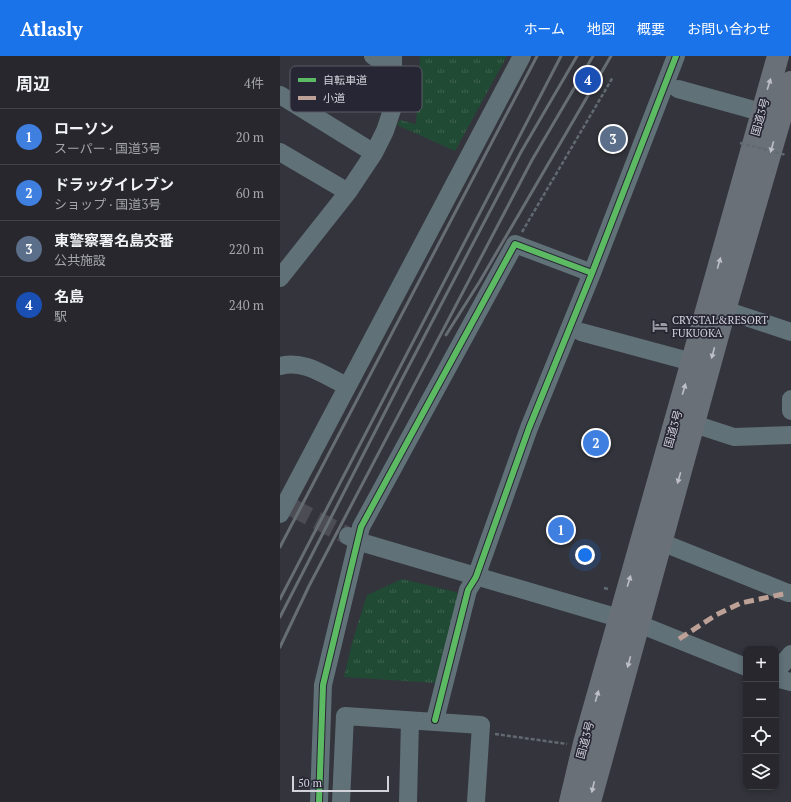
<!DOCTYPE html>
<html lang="ja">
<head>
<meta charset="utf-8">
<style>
	:root { --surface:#27272d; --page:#333339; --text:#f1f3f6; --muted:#a4a5aa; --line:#434449; --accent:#1a73e8 }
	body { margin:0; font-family:"PT Serif","Noto Sans JP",serif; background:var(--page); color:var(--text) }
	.controls { position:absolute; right:12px; bottom:12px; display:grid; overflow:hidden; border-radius:8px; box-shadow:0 2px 6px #0003 }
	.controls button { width:36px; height:36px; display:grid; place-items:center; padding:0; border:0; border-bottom:1px solid var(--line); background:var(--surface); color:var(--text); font:20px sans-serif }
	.scale { position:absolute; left:12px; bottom:10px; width:97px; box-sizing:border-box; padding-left:4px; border:2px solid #d2d2db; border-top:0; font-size:11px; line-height:14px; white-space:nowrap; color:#d2d2db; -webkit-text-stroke:3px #272634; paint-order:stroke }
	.you { position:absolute; left:305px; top:499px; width:14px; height:14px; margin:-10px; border:3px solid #fff; border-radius:50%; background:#1a73e8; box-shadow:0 0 0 6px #1a73e833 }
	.badge { display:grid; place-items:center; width:26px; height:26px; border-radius:50%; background:var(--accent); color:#fff; font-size:13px; font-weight:700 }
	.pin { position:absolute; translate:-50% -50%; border:2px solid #fff; box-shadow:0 1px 4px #0006 }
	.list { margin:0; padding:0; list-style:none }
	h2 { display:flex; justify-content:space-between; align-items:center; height:52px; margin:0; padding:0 16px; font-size:17px }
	h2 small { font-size:13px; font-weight:400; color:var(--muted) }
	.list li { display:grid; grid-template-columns:26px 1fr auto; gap:12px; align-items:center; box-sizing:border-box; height:56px; padding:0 16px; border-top:1px solid var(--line) }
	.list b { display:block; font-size:15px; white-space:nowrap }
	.list p { margin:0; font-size:13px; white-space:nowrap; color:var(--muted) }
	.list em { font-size:13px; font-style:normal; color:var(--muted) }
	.icon { flex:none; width:22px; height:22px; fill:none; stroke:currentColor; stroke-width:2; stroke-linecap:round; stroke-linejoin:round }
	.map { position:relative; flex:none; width:511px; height:746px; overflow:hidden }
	header { display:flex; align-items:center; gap:24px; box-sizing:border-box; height:56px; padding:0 20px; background:var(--accent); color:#fff }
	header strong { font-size:19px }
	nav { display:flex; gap:22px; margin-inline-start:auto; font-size:14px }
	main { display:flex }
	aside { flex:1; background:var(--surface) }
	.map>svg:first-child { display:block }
	.park { fill:url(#park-tufts) }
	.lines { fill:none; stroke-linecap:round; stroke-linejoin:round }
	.minor-tunnel { stroke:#4c4c54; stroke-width:18; stroke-dasharray:18 9; stroke-linecap:butt }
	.path { stroke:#616a70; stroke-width:2.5; stroke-dasharray:4 2; stroke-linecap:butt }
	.minor { stroke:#607178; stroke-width:18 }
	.highway { stroke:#697078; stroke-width:22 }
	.rail { stroke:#666d73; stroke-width:3 }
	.path-bridge { stroke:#616a70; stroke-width:2.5; stroke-dasharray:4 2; stroke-linecap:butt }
	.quiet { stroke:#bda197; stroke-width:5; stroke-dasharray:10 5; stroke-linecap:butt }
	.cycleway-casing { stroke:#272634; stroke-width:8 }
	.cycleway { stroke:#5cba63; stroke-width:6 }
	.oneway { fill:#bdbec7 }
	.labels { text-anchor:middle; stroke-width:3.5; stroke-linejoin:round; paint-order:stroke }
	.street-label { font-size:11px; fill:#d2d2db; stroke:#272634 }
	.poi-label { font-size:11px; fill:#d2d2db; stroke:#272634; text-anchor:start }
	.key { fill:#272634; stroke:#5a5a66; stroke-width:1 }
	.key-label { font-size:11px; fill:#d2d2db }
</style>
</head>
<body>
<header>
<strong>Atlasly</strong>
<nav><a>ホーム</a><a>地図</a><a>概要</a><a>お問い合わせ</a></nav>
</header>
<main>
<aside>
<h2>周辺<small>4件</small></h2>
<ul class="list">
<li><span class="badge" style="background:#3f7fe0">1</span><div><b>ローソン</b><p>スーパー · 国道3号</p></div><em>20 m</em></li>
<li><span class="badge" style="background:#3f7fe0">2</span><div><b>ドラッグイレブン</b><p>ショップ · 国道3号</p></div><em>60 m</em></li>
<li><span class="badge" style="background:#5c6f8a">3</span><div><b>東警察署名島交番</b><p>公共施設</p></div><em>220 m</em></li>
<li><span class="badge" style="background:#1a4fb4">4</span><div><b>名島</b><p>駅</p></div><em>240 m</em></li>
</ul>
</aside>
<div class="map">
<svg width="511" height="746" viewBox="0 0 511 746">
	<defs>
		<pattern id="park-tufts" width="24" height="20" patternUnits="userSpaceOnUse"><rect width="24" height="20" fill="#214a34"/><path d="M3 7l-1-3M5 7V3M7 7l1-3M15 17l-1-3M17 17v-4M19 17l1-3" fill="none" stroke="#406351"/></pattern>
	</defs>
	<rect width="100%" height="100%" fill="#34343c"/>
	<path class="park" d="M140,0H227L175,95L117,69L120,64L136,68Z
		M122,523L176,536L180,540L156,627L64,621L72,587L87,539Z"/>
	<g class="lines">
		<path class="minor-tunnel" d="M13,452L68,480"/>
		<path class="path" d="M242,176L333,21
			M324,532L328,533
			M215,678L287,688"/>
		<path class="minor" d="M93,0L112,12
			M398,33L481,56
			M0,39L94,97
			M0,96L68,136
			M0,222L68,136L94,97L105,75L113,51V0
			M445,254L511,276
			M301,276L412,306
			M0,310C24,303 45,320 67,330
			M511,343V355
			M414,368L454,381L511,379
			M0,458L242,0
			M68,480L77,485L359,568L466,611
			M381,486L508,537H511
			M496,616L511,598
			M496,622L511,626
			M155,664L188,534L196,521L249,372L312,217L396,0
			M39,746L43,629L81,471L235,188L312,217
			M61,746L65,660L201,669L196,746
			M128,746L130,665"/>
		<path class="highway" d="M290,746L304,687L366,468L498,0
			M310,746L445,254L511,26"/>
		<path class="rail" d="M166,279L200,225L331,0
			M0,491L257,0
			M0,543L281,0
			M0,561L122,323L241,96L297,0
			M0,591L29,530L252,104L313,0"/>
		<path class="path-bridge" d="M460,87L506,99"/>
		<path class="quiet" d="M399,583L436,559L461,547L508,537"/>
		<defs>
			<path id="cycleway" d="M155,664L188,534L196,521L249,372L312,217L396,0
				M39,746L43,629L81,471L235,188L312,217"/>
		</defs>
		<use href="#cycleway" class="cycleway-casing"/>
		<use href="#cycleway" class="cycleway"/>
	</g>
	<defs><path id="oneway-solid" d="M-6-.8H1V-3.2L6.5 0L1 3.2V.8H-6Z"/></defs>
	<g class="oneway">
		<use href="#oneway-solid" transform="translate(489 28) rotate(-73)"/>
		<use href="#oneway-solid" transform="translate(492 91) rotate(106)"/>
		<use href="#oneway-solid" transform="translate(439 207) rotate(-74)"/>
		<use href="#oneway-solid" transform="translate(433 297) rotate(105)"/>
		<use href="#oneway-solid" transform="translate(404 333) rotate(-74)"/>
		<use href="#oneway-solid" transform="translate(399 422) rotate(106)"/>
		<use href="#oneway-solid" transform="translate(349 525) rotate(-73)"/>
		<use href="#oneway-solid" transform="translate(349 606) rotate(105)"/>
		<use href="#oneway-solid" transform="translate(317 640) rotate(-74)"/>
		<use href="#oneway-solid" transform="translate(313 731) rotate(103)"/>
	</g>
	<defs>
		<symbol id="hotel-bare" viewBox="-9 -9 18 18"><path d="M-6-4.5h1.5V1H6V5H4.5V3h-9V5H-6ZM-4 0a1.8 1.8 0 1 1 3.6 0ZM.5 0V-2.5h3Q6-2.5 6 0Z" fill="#9b9ba3" stroke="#272634" stroke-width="2.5" paint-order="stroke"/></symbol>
	</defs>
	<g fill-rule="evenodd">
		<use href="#hotel-bare" x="369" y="259" width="22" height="22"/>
	</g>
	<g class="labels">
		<g class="street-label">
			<text transform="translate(480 61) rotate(-74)" y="4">国道3号</text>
			<text transform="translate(393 373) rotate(-74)" y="4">国道3号</text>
			<text transform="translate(305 684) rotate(-75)" y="4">国道3号</text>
		</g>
		<g class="poi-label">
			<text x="392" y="268">CRYSTAL&amp;RESORT<tspan x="392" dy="13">FUKUOKA</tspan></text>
		</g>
	</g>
	<rect x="10" y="10" width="132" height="46" rx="6" class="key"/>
	<rect x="18" y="22" width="18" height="4" fill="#5cba63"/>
	<rect x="18" y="40" width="18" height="4" fill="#bda197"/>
	<g class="key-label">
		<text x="43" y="28">自転車道</text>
		<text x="43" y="46">小道</text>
	</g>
</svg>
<div class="controls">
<button>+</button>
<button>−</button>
<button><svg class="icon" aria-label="locate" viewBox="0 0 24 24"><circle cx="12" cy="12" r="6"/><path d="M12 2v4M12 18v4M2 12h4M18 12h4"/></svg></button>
<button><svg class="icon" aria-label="layers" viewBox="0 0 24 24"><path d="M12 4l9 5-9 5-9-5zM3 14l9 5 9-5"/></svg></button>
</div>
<div class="scale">50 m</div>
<div class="you"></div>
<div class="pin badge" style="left:281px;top:474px;background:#3f7fe0">1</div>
<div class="pin badge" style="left:316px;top:387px;background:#3f7fe0">2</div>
<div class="pin badge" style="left:333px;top:83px;background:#5c6f8a">3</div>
<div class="pin badge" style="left:308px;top:24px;background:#1a4fb4">4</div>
</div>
</main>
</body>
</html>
